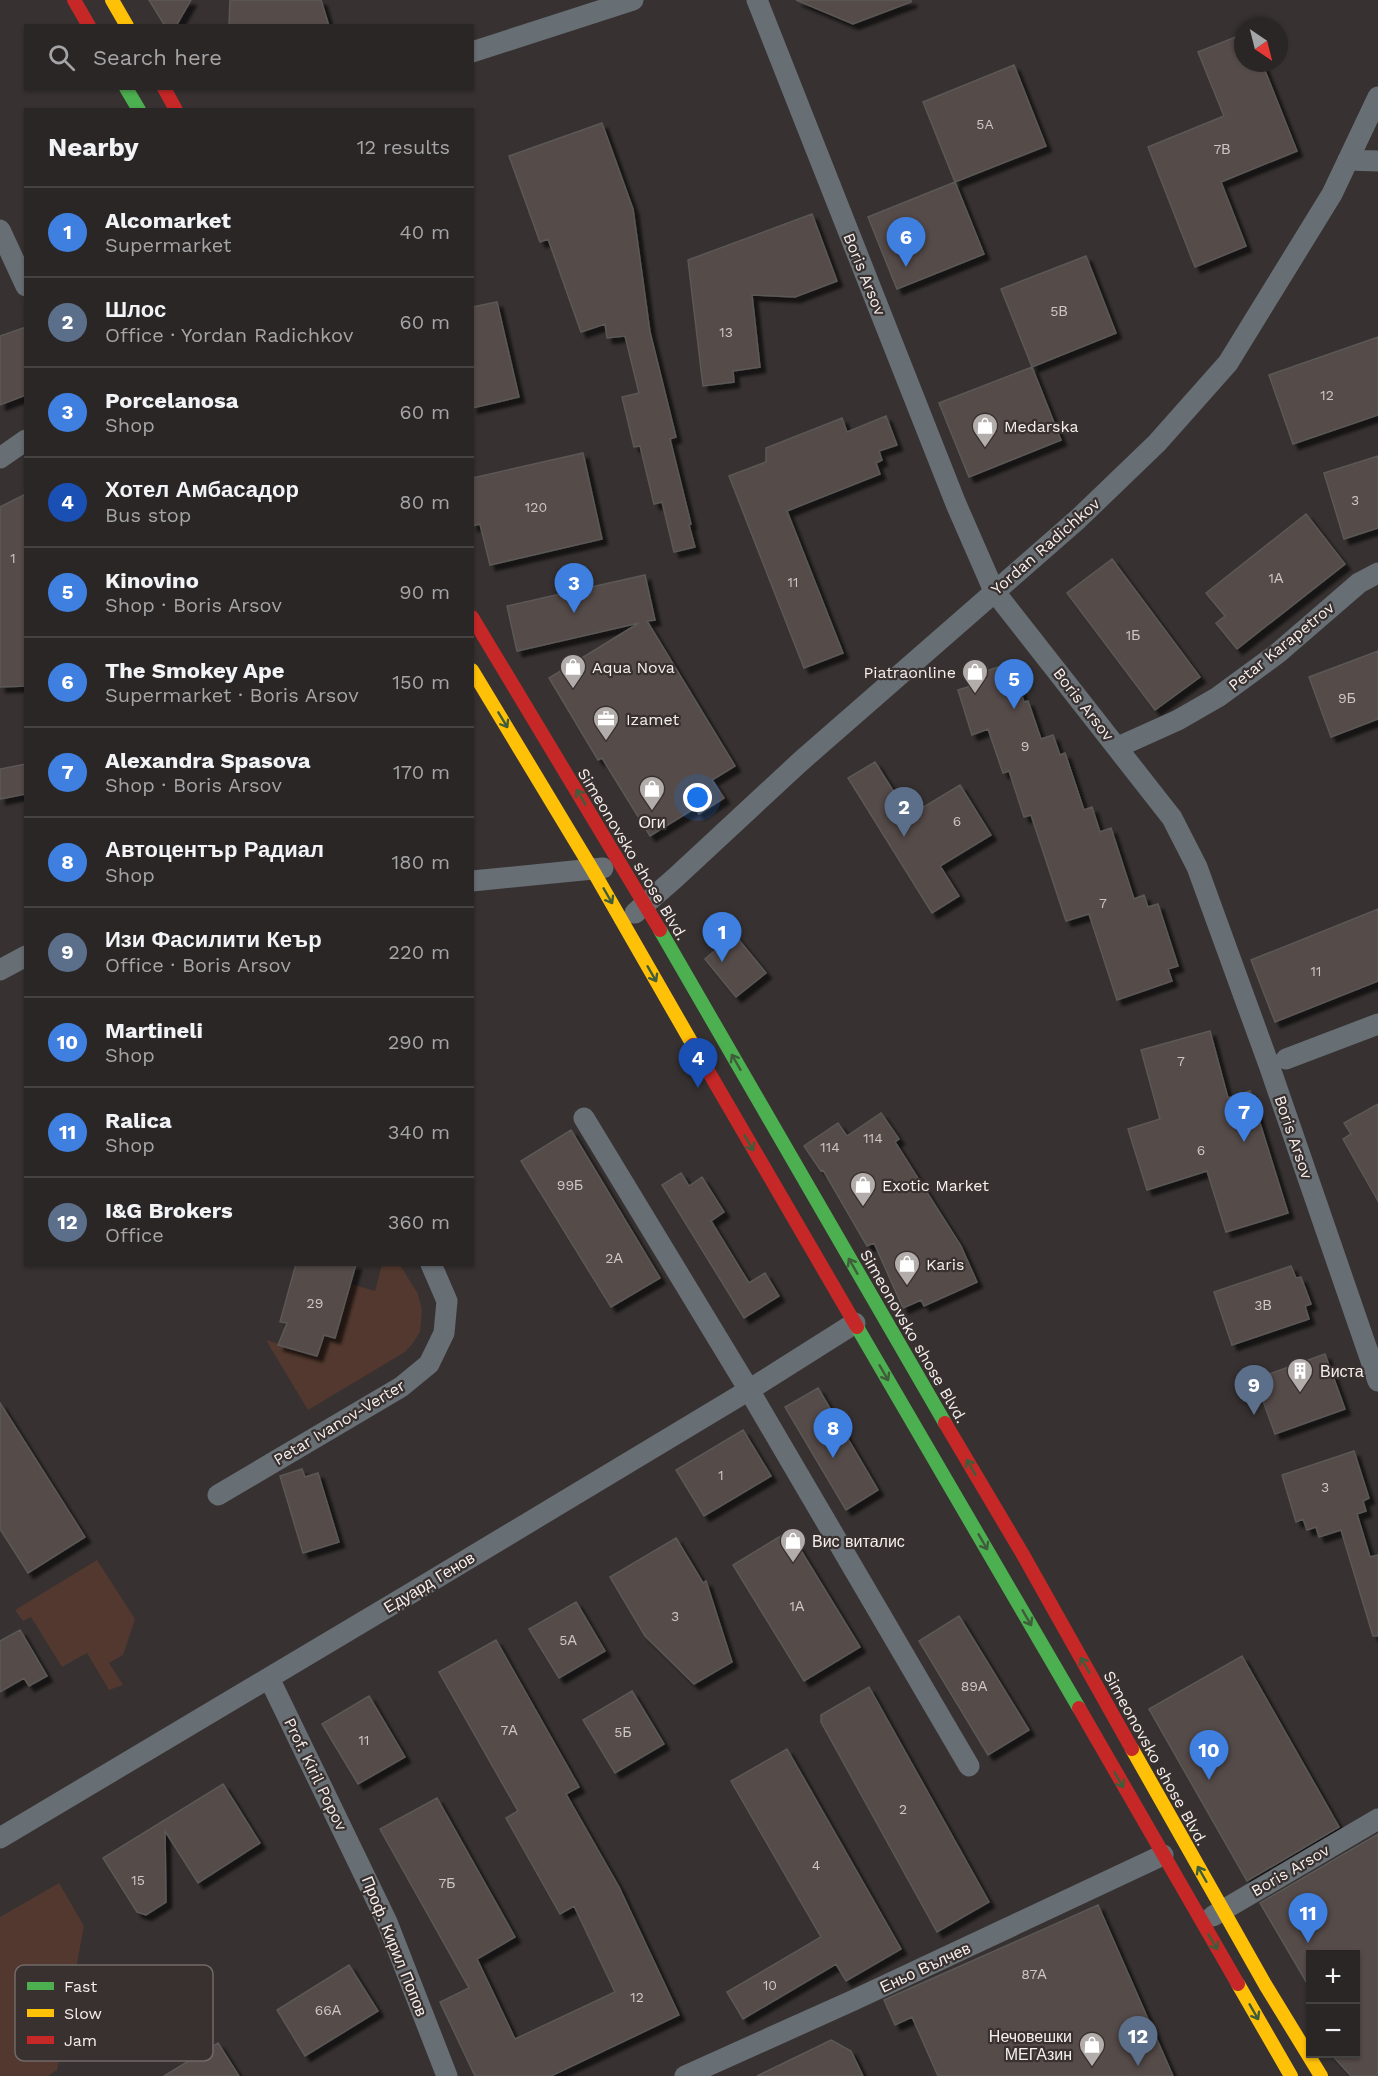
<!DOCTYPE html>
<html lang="en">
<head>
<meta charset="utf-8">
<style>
	:root { --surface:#292625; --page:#312e2d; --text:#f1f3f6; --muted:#a5a5a7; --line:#454342; --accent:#b2adab }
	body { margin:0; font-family:"Work Sans",sans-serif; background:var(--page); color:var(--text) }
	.controls { position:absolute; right:18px; bottom:18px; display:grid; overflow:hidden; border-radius:0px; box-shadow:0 2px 4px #0004 }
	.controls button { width:54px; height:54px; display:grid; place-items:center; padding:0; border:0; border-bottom:2px solid var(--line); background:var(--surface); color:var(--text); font:30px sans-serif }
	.compass { position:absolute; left:1234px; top:18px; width:54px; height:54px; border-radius:50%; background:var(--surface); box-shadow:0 2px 4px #0004; rotate:145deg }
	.you { position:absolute; left:698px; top:798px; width:21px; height:21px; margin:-15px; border:4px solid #fff; border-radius:50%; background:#1a73e8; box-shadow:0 0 0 9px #1a73e833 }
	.badge { display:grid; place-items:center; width:39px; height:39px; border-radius:50%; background:var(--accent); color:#fff; font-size:20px; font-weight:700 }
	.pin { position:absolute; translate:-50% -50px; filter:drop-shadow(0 2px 3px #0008) }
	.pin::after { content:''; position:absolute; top:32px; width:21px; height:18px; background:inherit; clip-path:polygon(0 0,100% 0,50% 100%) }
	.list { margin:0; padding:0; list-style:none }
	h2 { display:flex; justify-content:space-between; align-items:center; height:78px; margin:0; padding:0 24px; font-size:26px }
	h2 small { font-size:20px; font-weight:400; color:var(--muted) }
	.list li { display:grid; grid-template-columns:39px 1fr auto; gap:18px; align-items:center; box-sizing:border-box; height:90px; padding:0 24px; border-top:2px solid var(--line) }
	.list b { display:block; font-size:22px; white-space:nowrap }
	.list p { margin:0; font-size:20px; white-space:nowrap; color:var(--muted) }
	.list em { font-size:20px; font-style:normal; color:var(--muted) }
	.icon { flex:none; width:33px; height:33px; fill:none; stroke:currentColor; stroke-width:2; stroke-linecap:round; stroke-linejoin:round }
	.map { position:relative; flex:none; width:1378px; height:2076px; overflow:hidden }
	.search { position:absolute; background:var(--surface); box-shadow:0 2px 4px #0004; left:24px; top:24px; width:450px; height:66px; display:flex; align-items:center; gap:15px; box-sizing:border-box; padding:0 21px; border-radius:0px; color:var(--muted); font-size:22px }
	.panel { position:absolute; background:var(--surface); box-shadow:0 2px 4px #0004; left:24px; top:108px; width:450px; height:1158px; border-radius:0px }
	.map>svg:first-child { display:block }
	.green { fill:#52382e }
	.building { fill:#544b48; stroke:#5b5857; stroke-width:1.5; filter:url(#shadow) }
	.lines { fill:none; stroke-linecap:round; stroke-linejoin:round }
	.street { stroke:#676e74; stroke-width:21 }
	.fast { stroke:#4caf50; stroke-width:14 }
	.slow { stroke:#ffc107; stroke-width:14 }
	.jam { stroke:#c62828; stroke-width:14 }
	.oneway { stroke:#405d3b }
	.labels { text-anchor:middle; stroke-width:4.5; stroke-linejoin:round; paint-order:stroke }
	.number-label { font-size:14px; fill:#ccc6c4 }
	.street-label { font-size:16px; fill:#f4efed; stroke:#39312f }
	.poi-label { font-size:16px; fill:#f4efed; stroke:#39312f; text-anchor:start }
	.key { fill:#39312f; stroke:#716a68; stroke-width:1.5 }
	.key-label { font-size:16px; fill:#f4efed }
</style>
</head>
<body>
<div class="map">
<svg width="1378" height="2076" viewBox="0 0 1378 2076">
	<defs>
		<filter id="shadow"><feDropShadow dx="5.5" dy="5.5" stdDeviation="1.5" flood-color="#0009"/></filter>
	</defs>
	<rect width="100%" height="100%" fill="#373231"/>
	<path class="green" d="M382,1265H400L418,1294L422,1310L420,1332L413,1343L405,1352L308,1410L266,1340L317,1356L324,1335L335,1337L351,1284L375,1291Z
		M97,1560L135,1619L123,1655L109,1663L123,1685L109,1690L87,1653L62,1667L31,1617L23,1621L15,1610Z
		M59,1883L84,1926L57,2070L48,2076H0V1917Z"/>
	<path class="building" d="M149,0H191L176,26H165Z
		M230,0H321L329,26H229Z
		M796,0H911V2L853,24Z
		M1243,34V63H1262L1297,151L1221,182L1246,246L1195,267L1148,147L1224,116L1198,52Z
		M1014,65L1046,146L955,182L923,102Z
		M602,123L633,209L650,332L676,437L670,439L691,524L689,525L695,547L674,552L662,502L654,504L640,446L634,447L622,397L639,393L625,336L607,338L605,324L581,332L548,239L540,242L509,156Z
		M955,182L984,254L897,289L868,217Z
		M812,214L837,281L795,297L752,295L760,367L733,371L734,382L703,386L688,260Z
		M1086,256L1116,333L1032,367L1001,289Z
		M497,302L519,397L472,408V307Z
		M26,327V395L0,405V336Z
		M1378,337V415L1293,444L1269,375Z
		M1032,367L1061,440L969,477L939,403Z
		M886,416L897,445L879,451L882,460L876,463L880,474L787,511L843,653L804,668L729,476L766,462V448L842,418L847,432Z
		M583,453L602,539L490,565L480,524L472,526V478Z
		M1378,456V528L1344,539L1324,473Z
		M26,494V686L0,687V507Z
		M1306,514L1345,564L1237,649L1216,623L1225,616L1206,593Z
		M1112,559L1200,677L1155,710L1067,593Z
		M645,575L655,620L647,621L735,766L712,780L724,798L699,814L695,808L650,836L602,758L598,760L549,678L639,623L517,651L507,606Z
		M1378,651V719L1331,737L1309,677Z
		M1004,665L1007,674L1019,687L1024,702L1028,701L1041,739L1053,735L1060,755L1065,753L1084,810L1092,807L1100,832L1111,828L1134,899L1144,895L1148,907L1158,904L1178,966L1168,969L1172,981L1117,1000L1089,914L1066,921L1031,815L1024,817L1009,771L1003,773L988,729L972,735L958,690L984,682L981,673Z
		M875,762L909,816L960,785L991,835L940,866L959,896L932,913L848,778Z
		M26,764V794L0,799V769Z
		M1378,909V981L1275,1022L1251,960Z
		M734,934L766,973L736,997L705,959Z
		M1210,1031L1228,1098L1250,1091L1288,1213L1226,1232L1207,1171L1147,1190L1128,1129L1160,1119L1141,1050Z
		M1378,1104V1201L1343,1139L1351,1134L1344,1123Z
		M881,1113L899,1139L895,1142L961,1246L977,1282L924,1306L921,1300L903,1308L874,1243L867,1246L823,1170L821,1171L804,1146L838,1123L847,1136Z
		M571,1130L660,1278L611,1307L521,1161Z
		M681,1173L689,1186L702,1177L724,1212L711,1221L749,1283L765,1273L779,1296L744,1318L662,1185Z
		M296,1264H356L335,1338L324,1335L317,1356L278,1345L287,1323L280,1322Z
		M1291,1266L1296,1278L1301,1277L1311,1304L1305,1306L1309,1319L1232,1345L1214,1292Z
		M1325,1354L1345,1409L1275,1434L1255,1379Z
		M818,1388L878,1490L846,1510L785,1407Z
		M0,1403L85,1537L28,1573L0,1529Z
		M743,1430L771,1476L704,1516L676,1470Z
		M1354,1451L1369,1498L1363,1501L1366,1511L1357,1514L1370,1557L1378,1555V1636H1373L1341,1530L1319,1537L1316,1527L1307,1530L1303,1519L1296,1522L1282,1475Z
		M302,1469L305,1477L318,1473L339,1542L303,1553L280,1476Z
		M789,1531L860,1647L804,1681L733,1565Z
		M676,1538L703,1583L706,1581L732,1662L694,1684L645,1636L610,1577Z
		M576,1602L605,1651L559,1678L529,1629Z
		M959,1616L1029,1730L988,1755L919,1641Z
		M20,1630L47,1676L29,1686L24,1678L0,1692V1641Z
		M496,1640L579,1787L566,1794L619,1887L679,2015L551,2076H475L440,2002L469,1988L380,1829L437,1798L515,1937L477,1959L515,2039L615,1992L574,1906L560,1914L506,1818L518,1811L439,1672Z
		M1242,1656L1339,1827L1247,1881L1149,1709Z
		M869,1687L989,1902L937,1932L821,1722V1715Z
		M632,1691L664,1744L615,1773L583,1720Z
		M369,1696L405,1757L358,1784L322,1724Z
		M787,1749L901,1949L846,1981L836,1964L743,2019L727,1992L821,1937L731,1781Z
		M223,1784L260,1843L198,1883L165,1831L166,1902L146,1915L137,1912L103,1858Z
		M1378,1834V2076H1351L1331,2054H1356V1954H1311V1990L1260,1903Z
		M1098,1905L1173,2076H938L912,2017L895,2025L884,2000Z
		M349,1965L378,2011L305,2056L277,2010Z
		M831,2040L851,2051L863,2076H757Z
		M218,2043L239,2076H164Z"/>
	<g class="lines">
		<path class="street" d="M757,0L956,504L994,591L1172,818L1197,867L1269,1065L1378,1381
			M472,52L633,0
			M1348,160L1378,161
			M0,230L26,286
			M0,458L26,440
			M1118,747L1178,720L1218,697L1278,653L1359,583L1378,573
			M472,881L603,868
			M635,913L675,878L800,762L1078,519L1157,443L1228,363L1332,194L1378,97
			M0,970L26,956
			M1286,1059L1378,1024
			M584,1118L749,1390L969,1766
			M218,1495L401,1387L429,1364L444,1333L447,1301L431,1264
			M269,1678L387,1922L447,2076
			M0,1838L408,1595L749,1390L855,1323
			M1213,1916L1378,1819
			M685,2076L854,2000L1163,1855"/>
		<path class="fast" d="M126,88L139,110
			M660,930L945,1423
			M857,1327L1079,1708"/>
		<path class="slow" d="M112,0L127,26
			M472,670L592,869L693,1045
			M1132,1749L1266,1986L1321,2076
			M1238,1984L1291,2076"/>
		<path class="jam" d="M74,0L89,26
			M164,88L176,110
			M472,617L660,930
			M693,1045L857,1327
			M945,1423L1022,1553L1132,1749
			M1079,1708L1238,1984"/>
	</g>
	<defs><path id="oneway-shaft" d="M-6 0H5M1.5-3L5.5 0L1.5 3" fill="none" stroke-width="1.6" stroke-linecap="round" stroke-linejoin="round" transform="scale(1.5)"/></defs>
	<g class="oneway">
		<use href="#oneway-shaft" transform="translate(503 720) rotate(59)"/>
		<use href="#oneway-shaft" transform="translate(581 797) rotate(-121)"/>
		<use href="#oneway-shaft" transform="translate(608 896) rotate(60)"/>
		<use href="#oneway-shaft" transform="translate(652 974) rotate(60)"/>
		<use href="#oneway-shaft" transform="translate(736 1062) rotate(-120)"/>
		<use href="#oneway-shaft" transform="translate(749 1143) rotate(60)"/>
		<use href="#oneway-shaft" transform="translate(853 1266) rotate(-120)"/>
		<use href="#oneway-shaft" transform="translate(884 1373) rotate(60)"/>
		<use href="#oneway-shaft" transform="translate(971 1467) rotate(-120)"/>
		<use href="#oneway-shaft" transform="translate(983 1542) rotate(60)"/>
		<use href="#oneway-shaft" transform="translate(1027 1618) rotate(60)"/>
		<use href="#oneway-shaft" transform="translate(1085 1665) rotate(-120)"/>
		<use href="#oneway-shaft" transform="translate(1119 1780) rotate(60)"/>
		<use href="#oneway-shaft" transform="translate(1202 1874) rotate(-120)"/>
		<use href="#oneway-shaft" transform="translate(1213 1942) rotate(59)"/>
		<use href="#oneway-shaft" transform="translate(1254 2012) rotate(60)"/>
	</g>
	<defs>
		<symbol id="shop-pin" viewBox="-11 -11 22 30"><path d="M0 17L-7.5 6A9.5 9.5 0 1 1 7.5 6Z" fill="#b2adab" stroke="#39312f"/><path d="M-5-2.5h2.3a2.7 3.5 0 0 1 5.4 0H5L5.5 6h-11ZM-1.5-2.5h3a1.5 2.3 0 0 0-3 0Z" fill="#fff"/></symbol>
		<symbol id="office-pin" viewBox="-11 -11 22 30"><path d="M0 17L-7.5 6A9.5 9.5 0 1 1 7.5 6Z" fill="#b2adab" stroke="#39312f"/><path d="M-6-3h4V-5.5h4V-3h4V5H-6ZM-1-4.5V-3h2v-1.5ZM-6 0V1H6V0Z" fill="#fff"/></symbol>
		<symbol id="building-pin" viewBox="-11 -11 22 30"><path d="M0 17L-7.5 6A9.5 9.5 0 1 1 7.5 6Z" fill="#b2adab" stroke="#39312f"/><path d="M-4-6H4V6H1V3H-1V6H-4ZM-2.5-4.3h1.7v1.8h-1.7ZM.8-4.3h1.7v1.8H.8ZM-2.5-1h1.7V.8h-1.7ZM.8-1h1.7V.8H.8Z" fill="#fff"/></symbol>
	</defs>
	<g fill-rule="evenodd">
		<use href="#shop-pin" x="970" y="411" width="30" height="40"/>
		<use href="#shop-pin" x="558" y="652" width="30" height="40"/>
		<use href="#shop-pin" x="960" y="657" width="30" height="40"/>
		<use href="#office-pin" x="591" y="704" width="30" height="40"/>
		<use href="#shop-pin" x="637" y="774" width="30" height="40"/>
		<use href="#shop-pin" x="848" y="1170" width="30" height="40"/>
		<use href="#shop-pin" x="892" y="1249" width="30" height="40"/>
		<use href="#building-pin" x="1285" y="1356" width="30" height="40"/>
		<use href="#shop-pin" x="778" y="1526" width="30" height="40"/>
		<use href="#shop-pin" x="1077" y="2030" width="30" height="40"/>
	</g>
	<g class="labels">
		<g class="number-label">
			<text x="985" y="129">5A</text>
			<text x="1222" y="154">7В</text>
			<text x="1059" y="316">5В</text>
			<text x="726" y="337">13</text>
			<text x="1327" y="400">12</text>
			<text x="1355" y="505">3</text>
			<text x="536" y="512">120</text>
			<text x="13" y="563">1</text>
			<text x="1276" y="583">1А</text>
			<text x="793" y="587">11</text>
			<text x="1133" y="640">1Б</text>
			<text x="1347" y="703">9Б</text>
			<text x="1025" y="751">9</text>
			<text x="957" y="826">6</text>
			<text x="1103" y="908">7</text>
			<text x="1316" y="976">11</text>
			<text x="1181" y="1066">7</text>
			<text x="873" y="1143">114</text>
			<text x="830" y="1152">114</text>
			<text x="1201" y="1155">6</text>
			<text x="570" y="1190">99Б</text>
			<text x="614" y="1263">2А</text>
			<text x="315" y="1308">29</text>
			<text x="1263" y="1310">3В</text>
			<text x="721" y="1480">1</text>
			<text x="1325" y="1492">3</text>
			<text x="797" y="1611">1А</text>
			<text x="675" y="1621">3</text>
			<text x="568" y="1645">5А</text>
			<text x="974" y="1691">89А</text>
			<text x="509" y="1735">7А</text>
			<text x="623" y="1737">5Б</text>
			<text x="364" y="1745">11</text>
			<text x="903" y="1814">2</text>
			<text x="816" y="1870">4</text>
			<text x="138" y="1885">15</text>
			<text x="447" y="1888">7Б</text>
			<text x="1034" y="1979">87А</text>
			<text x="770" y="1990">10</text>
			<text x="637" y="2002">12</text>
			<text x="328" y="2015">66А</text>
		</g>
		<g class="street-label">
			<text transform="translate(865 274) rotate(68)" y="6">Boris Arsov</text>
			<text transform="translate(1045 546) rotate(-41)" y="6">Yordan Radichkov</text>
			<text transform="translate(1281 646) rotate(-39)" y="6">Petar Karapetrov</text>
			<text transform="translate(1084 704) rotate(52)" y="6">Boris Arsov</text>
			<text transform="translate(633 854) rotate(59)" y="6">Simeonovsko shose Blvd.</text>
			<text transform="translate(1294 1137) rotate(71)" y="6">Boris Arsov</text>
			<text transform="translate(914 1336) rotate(60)" y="6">Simeonovsko shose Blvd.</text>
			<text transform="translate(339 1422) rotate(-31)" y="6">Petar Ivanov-Verter</text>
			<text transform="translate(429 1582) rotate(-31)" y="6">Едуард Генов</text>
			<text transform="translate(1156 1758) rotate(61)" y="6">Simeonovsko shose Blvd.</text>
			<text transform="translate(316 1774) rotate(64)" y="6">Prof. Kiril Popov</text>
			<text transform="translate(1290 1870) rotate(-30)" y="6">Boris Arsov</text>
			<text transform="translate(395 1946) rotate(68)" y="6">Проф. Кирил Попов</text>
			<text transform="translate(925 1967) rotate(-25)" y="6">Еньо Вълчев</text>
		</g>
		<g class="poi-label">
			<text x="1004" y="432">Medarska</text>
			<text x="592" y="673">Aqua Nova</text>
			<text x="956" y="678" text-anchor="end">Piatraonline</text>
			<text x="626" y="725">Izamet</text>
			<text x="652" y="828" text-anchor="middle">Оги</text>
			<text x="882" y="1191">Exotic Market</text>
			<text x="926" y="1270">Karis</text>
			<text x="1320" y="1377">Виста</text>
			<text x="812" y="1547">Вис виталис</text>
			<text x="1072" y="2042" text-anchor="end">Нечовешки<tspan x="1072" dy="18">МЕГАзин</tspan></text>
		</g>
	</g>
	<rect x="15" y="1965" width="198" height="96" rx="9" class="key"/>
	<rect x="27" y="1982" width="27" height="8" fill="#4caf50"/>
	<rect x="27" y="2009" width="27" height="8" fill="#ffc107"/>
	<rect x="27" y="2036" width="27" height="8" fill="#c62828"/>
	<g class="key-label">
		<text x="64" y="1992">Fast</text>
		<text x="64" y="2019">Slow</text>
		<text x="64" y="2046">Jam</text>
	</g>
</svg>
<div class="controls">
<button>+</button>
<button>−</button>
</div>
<svg class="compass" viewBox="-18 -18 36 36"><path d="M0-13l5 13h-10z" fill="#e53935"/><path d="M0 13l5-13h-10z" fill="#a5a5a7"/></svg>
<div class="you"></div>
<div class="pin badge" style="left:722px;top:962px;background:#3f7fe0">1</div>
<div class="pin badge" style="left:904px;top:837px;background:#5c6f8a">2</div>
<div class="pin badge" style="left:574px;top:613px;background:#3f7fe0">3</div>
<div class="pin badge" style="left:698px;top:1088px;background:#1a4fb4">4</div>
<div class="pin badge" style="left:1014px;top:709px;background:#3f7fe0">5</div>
<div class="pin badge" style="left:906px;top:267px;background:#3f7fe0">6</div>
<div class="pin badge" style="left:1244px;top:1142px;background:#3f7fe0">7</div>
<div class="pin badge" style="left:833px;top:1458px;background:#3f7fe0">8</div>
<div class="pin badge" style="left:1254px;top:1415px;background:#5c6f8a">9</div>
<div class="pin badge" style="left:1209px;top:1780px;background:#3f7fe0">10</div>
<div class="pin badge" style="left:1308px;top:1943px;background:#3f7fe0">11</div>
<div class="pin badge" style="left:1138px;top:2066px;background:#5c6f8a">12</div>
<div class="search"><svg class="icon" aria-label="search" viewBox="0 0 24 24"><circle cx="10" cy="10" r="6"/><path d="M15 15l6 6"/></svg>Search here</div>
<section class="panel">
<h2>Nearby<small>12 results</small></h2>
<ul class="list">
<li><span class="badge" style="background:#3f7fe0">1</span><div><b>Alcomarket</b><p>Supermarket</p></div><em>40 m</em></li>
<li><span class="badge" style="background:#5c6f8a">2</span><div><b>Шлос</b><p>Office · Yordan Radichkov</p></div><em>60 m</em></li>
<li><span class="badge" style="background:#3f7fe0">3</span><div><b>Porcelanosa</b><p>Shop</p></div><em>60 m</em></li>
<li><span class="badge" style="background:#1a4fb4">4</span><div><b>Хотел Амбасадор</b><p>Bus stop</p></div><em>80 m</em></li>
<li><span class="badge" style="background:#3f7fe0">5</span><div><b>Kinovino</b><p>Shop · Boris Arsov</p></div><em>90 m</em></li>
<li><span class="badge" style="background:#3f7fe0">6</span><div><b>The Smokey Ape</b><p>Supermarket · Boris Arsov</p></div><em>150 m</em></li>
<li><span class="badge" style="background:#3f7fe0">7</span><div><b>Alexandra Spasova</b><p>Shop · Boris Arsov</p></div><em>170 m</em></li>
<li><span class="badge" style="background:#3f7fe0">8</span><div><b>Автоцентър Радиал</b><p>Shop</p></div><em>180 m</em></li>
<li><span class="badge" style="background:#5c6f8a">9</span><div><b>Изи Фасилити Кеър</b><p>Office · Boris Arsov</p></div><em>220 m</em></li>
<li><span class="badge" style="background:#3f7fe0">10</span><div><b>Martineli</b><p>Shop</p></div><em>290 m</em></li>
<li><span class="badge" style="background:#3f7fe0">11</span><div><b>Ralica</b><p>Shop</p></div><em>340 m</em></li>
<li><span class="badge" style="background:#5c6f8a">12</span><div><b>I&amp;G Brokers</b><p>Office</p></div><em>360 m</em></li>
</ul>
</section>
</div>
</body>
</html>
